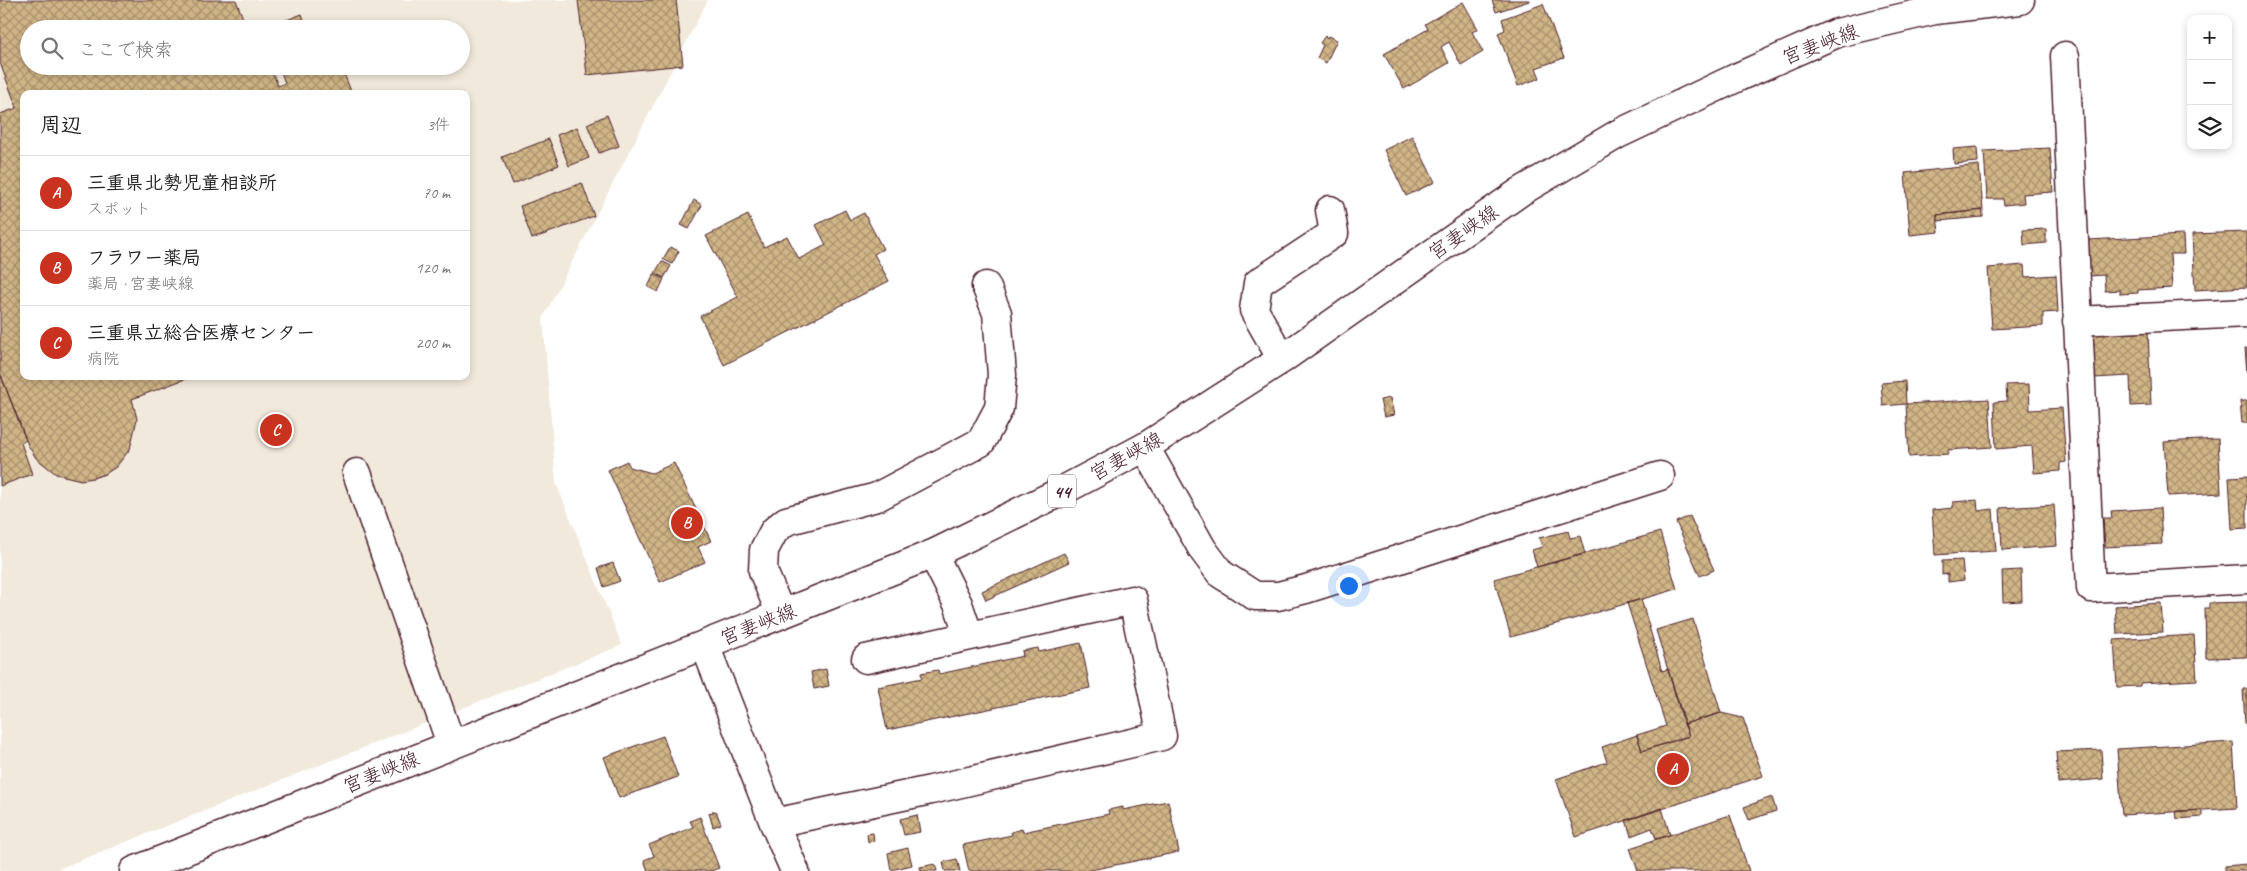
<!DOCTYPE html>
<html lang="ja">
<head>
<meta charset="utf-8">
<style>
	:root { --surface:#fff; --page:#f2f2f2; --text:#202124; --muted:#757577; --line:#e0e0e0; --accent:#c8321e }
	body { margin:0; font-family:Caveat,"Klee One",sans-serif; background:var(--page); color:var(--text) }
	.controls { position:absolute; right:15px; top:15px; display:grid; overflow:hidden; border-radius:10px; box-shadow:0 2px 8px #0003 }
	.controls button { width:45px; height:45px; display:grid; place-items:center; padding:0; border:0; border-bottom:1px solid var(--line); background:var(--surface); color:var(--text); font:25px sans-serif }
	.you { position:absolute; left:1348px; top:585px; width:18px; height:18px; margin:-12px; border:4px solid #fff; border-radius:50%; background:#1a73e8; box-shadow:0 0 0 8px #1a73e833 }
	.badge { display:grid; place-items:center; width:32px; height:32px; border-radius:50%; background:var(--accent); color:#fff; font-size:16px; font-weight:700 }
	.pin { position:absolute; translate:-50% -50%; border:2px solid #fff; box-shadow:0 1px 5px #0006 }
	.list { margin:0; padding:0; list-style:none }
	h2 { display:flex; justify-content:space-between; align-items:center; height:65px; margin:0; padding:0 20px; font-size:21px }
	h2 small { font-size:16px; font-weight:400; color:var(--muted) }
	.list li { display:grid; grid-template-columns:32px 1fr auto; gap:15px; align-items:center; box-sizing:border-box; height:75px; padding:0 20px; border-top:1px solid var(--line) }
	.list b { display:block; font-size:19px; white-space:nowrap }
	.list p { margin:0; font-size:16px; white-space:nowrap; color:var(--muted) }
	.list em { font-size:16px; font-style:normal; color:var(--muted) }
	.icon { flex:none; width:28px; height:28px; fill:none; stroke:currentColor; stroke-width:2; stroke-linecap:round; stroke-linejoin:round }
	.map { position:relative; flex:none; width:2247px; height:871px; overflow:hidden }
	.search { position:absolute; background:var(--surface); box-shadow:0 2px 8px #0003; left:20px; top:20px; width:450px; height:55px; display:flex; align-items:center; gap:12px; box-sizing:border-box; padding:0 18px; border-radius:28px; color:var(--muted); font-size:19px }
	.panel { position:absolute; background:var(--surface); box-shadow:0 2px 8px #0003; left:20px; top:90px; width:450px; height:290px; border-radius:10px }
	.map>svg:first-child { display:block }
	.built { fill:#f1e9db; fill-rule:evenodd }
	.building { fill:url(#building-cross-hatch); stroke:#4a1f2b }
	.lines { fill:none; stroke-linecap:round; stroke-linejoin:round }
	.minor-casing { stroke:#4a1f2b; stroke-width:31 }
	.major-casing { stroke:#4a1f2b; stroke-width:31 }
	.minor { stroke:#fff; stroke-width:28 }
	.major { stroke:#fff; stroke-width:28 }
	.labels { text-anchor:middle; stroke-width:4; stroke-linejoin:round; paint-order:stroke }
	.shield { fill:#fff; stroke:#80626b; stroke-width:1 }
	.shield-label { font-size:19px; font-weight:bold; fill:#4a1f2b }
	.street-label { font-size:20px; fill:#4a1f2b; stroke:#fff }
</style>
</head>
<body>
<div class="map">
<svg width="2247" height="871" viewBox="0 0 2247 871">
	<defs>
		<pattern id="building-cross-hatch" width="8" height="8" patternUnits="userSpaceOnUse" patternTransform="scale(1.25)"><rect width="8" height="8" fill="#d0b586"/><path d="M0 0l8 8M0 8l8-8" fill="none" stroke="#ab936e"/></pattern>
	</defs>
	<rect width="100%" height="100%" fill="#fff"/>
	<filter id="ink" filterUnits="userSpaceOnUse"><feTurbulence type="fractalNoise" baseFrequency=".02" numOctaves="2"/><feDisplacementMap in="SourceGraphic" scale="10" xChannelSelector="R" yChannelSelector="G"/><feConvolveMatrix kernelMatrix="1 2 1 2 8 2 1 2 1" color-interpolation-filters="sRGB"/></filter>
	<g filter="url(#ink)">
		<path class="built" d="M0,0H708L543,318L556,483L622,645L53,871H0ZM29,29H461V66H29ZM24,94H466V376H24Z"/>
		<path class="building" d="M0,0H236L247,29H29V66H270L278,86L285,83L279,66H341L352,94H24V376H193L132,399L137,419L130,449L116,467L105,474L93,478L81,480L56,474L36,458L28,445L0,373V114L17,108L0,63Z
			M578,0H676L683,65L587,75Z
			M1492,0H1529V1L1496,12Z
			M1463,2L1478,29L1472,32L1483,52L1461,65L1449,42L1441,47L1449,63L1404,89L1384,54L1428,29L1425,24Z
			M1543,4L1564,58L1536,68L1540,78L1518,86L1498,33L1505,30L1502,19Z
			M302,14L307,29H264Z
			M1325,36L1327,38L1328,36L1337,40L1326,63L1317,58L1323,45L1320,43Z
			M607,115L619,146L599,153L587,124Z
			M577,127L589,158L569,166L557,135Z
			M1412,136L1435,182L1406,196L1384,150Z
			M549,139L559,165L513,184L502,157Z
			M1977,147L1978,162L1954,164L1953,149Z
			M2050,148L2053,192L2023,194L2024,203L2004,205L2003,199H1987L1984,151Z
			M1979,165L1983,210L1937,215L1939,232L1910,235L1905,173Z
			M582,183L594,216L532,239L520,206Z
			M694,200L702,205L689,229L681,225Z
			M845,210L850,220L864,213L883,249L874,254L889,281L724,365L700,316L738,297L706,236L748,215L764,247L787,236L799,259L826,245L816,225Z
			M1983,210V217L1938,221L1937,215Z
			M2046,229V243L2024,245L2023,230Z
			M2247,232V287L2195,290L2192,234Z
			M2183,235L2184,254H2170L2172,288L2138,290V293L2120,294V290L2105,291L2104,275L2090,276L2088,240Z
			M670,247L679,251L672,264L663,259Z
			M662,261L671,266L664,278L655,273Z
			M2024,265L2025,277L2056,275L2058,312L2043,313V326L1992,329L1988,268Z
			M654,274L664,279L658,292L648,287Z
			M2148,330L2151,405L2131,406L2130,376L2094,378L2092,332Z
			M2245,348H2247V373Z
			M0,373L26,440L21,443L32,474L0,486Z
			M1905,381L1906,404L1883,406L1881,383Z
			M2029,384L2030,410L2062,408L2066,462L2060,463V471L2034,473L2032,446L1996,449L1994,402L2007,401L2006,385Z
			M1390,398L1394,415L1384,417L1380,400Z
			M1989,399L1992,447L1948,450V454L1909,457L1906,404Z
			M2240,401H2247V423H2242Z
			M2218,439L2221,493L2168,496L2164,442Z
			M627,461L630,467L652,473L674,463L711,541L698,547L705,562L660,582L608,470Z
			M2247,476V528L2232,529L2229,477Z
			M1977,500L1978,511L1993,509L1996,551L1935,555L1932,510L1953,508V502Z
			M2054,505L2057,546L2002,550L2000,508Z
			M2160,508L2162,544L2105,547L2103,518H2112L2111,511Z
			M1690,516L1714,570L1700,576L1676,522Z
			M1568,531L1570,538L1580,536L1585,554L1537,567L1532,550L1542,547L1539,538Z
			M1660,532L1677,589L1511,637L1494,579Z
			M1064,553L1069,562L986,600L982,591Z
			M1962,560L1964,580L1948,582V574L1942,575V561Z
			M613,563L620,581L604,587L598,568Z
			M2021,570L2022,601L2003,602L2002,571Z
			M1641,599L1662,671L1668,669L1689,736L1642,751L1637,735L1666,726L1627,603Z
			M2247,602V657L2206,658L2205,608H2209V603Z
			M2161,603L2163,632L2117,634L2115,606Z
			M1693,619L1721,713L1684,724L1656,630Z
			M2194,635L2197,680L2140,683V686L2117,687L2114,640Z
			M1081,643L1090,688L887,730L878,687L922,678L921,673L938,670L939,674L1023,656L1022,651L1038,648L1039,652Z
			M826,669L829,686L814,689L811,672Z
			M2243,689H2247V723L2245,724Z
			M1721,713L1743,718L1763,776L1576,837L1556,779L1607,762L1602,747L1637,735L1642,751L1689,736L1684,724Z
			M663,736L678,777L619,798L604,757Z
			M2233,742L2237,808L2122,815L2117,749Z
			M2101,750L2103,779L2058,783L2056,752Z
			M1772,797L1776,811L1749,820L1744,807Z
			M1168,801L1179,852L1086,871H969L963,845L1012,835L1011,832L1022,829L1023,832L1109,814L1108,810L1123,807V810Z
			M1662,808L1670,835L1656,839L1652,828L1631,836L1626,820Z
			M2202,810V817L2177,819L2176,811Z
			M716,811L721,824L713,827L709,813Z
			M917,815L920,832L904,835L900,819Z
			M1730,815L1749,871H1638L1630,848Z
			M700,817L719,868L711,871H648L644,860L654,856L649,845L693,827L690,821Z
			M873,833L874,841L868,842L867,834Z
			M908,848L912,865L891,870L888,853Z
			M957,859L960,871H945L943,862Z
			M935,864L937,871H921L920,867Z
			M2247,864V871H2225V866Z"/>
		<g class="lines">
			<defs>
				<path id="minor" d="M2065,56L2091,588L2247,579
					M2077,321L2247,313
					M1282,359L1254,310L1258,283L1334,233L1330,210
					M1145,447L1203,550L1221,574L1255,596H1278L1306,589L1660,476
					M357,473L451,744
					M933,554L958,604L969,636
					M781,614L763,571L764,550L774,531L786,521L877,497L981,442L999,408L1002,375L997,313L986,286
					M705,645L774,823L795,871
					M774,823L931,790L1162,736L1133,600L866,659"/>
				<path id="major" d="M134,871L933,554L1056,494L1145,447L1282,359L1520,192L1618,134L1738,77L1837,33L1935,10L2020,0"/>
			</defs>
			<use href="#minor" class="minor-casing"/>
			<use href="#major" class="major-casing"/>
			<use href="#minor" class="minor"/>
			<use href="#major" class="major"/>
		</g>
	</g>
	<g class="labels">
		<rect class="shield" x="1048" y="474.5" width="28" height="33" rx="4"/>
		<g class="shield-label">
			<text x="1062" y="498">44</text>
		</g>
		<g class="street-label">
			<text transform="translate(1820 44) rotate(-21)" y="7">宮妻峡線</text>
			<text transform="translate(1463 232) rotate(-35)" y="7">宮妻峡線</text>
			<text transform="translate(1126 456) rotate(-29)" y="7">宮妻峡線</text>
			<text transform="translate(758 624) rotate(-22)" y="7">宮妻峡線</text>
			<text transform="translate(381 772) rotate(-22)" y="7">宮妻峡線</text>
		</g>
	</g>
</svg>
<div class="controls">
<button>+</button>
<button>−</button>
<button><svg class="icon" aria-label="layers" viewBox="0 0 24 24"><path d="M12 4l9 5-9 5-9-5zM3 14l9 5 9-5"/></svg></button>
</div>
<div class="you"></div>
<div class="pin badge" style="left:1673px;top:769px">A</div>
<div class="pin badge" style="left:687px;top:523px">B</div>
<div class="pin badge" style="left:276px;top:430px">C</div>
<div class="search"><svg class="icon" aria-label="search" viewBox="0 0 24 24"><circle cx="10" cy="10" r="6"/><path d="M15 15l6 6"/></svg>ここで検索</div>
<section class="panel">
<h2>周辺<small>3件</small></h2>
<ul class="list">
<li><span class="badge">A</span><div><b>三重県北勢児童相談所</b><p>スポット</p></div><em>70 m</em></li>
<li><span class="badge">B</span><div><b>フラワー薬局</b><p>薬局 · 宮妻峡線</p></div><em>120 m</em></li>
<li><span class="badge">C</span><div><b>三重県立総合医療センター</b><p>病院</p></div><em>200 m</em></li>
</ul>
</section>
</div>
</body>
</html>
